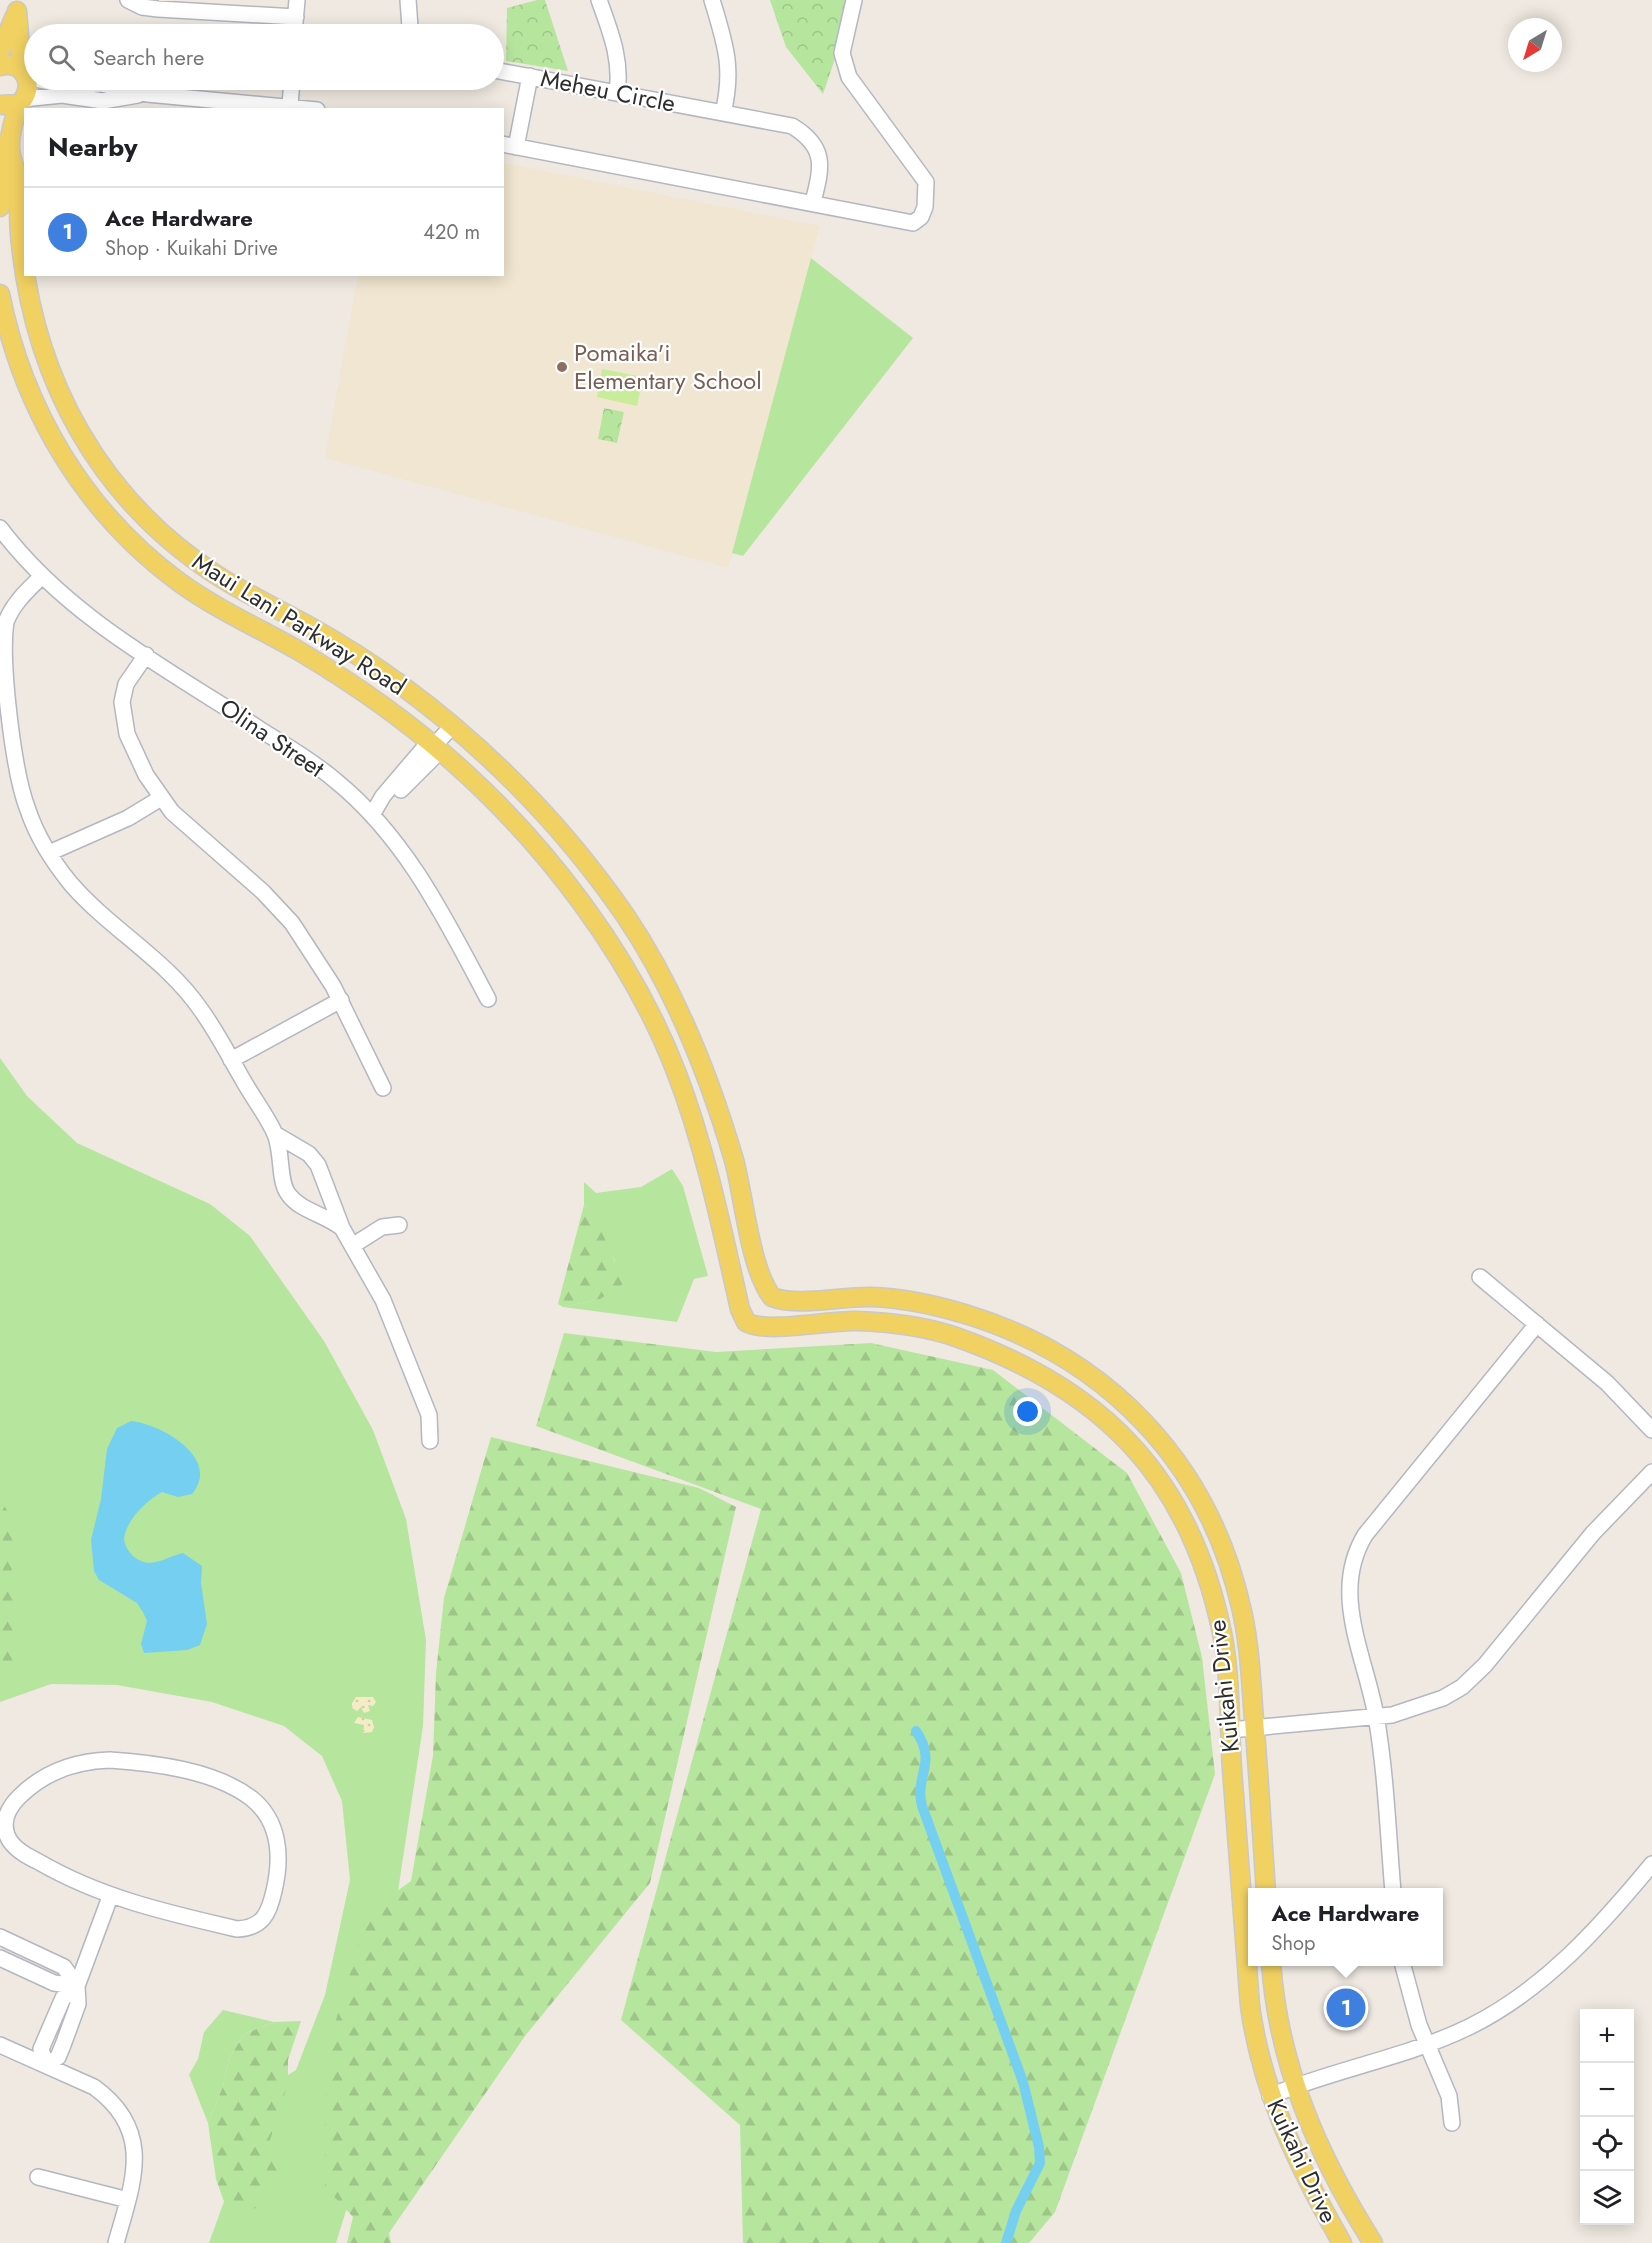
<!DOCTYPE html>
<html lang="en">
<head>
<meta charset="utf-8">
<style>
	:root { --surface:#fff; --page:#f6f6f6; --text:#202124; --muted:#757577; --line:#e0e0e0; --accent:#ea580c }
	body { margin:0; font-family:Jost,sans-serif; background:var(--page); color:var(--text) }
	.controls { position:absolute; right:18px; bottom:18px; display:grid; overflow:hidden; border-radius:0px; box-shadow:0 3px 15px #0003 }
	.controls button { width:54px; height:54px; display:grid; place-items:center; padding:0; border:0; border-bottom:2px solid var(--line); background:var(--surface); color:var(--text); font:30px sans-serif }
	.compass { position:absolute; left:1508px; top:18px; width:54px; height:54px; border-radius:50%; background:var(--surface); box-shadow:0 3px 15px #0003; rotate:218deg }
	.you { position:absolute; left:1028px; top:1412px; width:21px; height:21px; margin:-15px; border:4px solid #fff; border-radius:50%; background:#1a73e8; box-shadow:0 0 0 9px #1a73e833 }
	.badge { display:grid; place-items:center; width:39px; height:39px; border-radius:50%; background:var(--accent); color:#fff; font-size:20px; font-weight:700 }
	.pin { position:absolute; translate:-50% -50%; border:3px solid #fff; box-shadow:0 2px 6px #0006 }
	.popup { position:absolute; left:1248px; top:1888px; width:195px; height:78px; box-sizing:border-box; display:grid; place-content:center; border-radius:0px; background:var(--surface); filter:drop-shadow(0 2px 4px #0005); font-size:20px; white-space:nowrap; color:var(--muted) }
	.popup b { font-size:22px; color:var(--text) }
	.popup::after { content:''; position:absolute; left:50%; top:100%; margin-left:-12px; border:12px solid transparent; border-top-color:var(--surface) }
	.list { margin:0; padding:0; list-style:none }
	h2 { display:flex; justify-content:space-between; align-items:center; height:78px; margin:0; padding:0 24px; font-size:26px }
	h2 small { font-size:20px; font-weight:400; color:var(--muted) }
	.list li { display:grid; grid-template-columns:39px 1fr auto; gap:18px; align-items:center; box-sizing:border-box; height:90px; padding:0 24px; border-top:2px solid var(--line) }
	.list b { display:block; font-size:22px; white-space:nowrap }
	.list p { margin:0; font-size:20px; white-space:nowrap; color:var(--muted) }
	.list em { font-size:20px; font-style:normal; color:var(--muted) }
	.icon { flex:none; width:33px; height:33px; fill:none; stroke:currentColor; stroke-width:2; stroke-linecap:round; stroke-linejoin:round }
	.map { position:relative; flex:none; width:1652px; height:2243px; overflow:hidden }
	.search { position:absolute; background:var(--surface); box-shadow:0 3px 15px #0003; left:24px; top:24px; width:480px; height:66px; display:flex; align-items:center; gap:15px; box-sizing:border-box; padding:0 21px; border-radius:33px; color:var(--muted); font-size:22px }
	.panel { position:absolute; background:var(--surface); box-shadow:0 3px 15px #0003; left:24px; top:108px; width:480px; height:168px; border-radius:0px }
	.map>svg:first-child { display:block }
	.education { fill:#f0e6d1 }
	.grass { fill:#b6e59e }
	.forest { fill:url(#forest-firs) }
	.sand { fill:url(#sand-dots) }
	.park { fill:url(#park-crowns) }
	.pitch { fill:#c9ec9a }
	.water { fill:#75cff0 }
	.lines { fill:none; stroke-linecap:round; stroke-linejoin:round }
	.canal { stroke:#75cff0; stroke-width:10 }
	.minor-casing { stroke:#b4b7c1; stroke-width:18 }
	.major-casing { stroke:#c9c9c9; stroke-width:21 }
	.minor { stroke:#fff; stroke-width:15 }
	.major { stroke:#f2d163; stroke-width:18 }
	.education-dot { fill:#8d6e63; stroke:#fff; stroke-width:2 }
	.labels { text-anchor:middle; stroke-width:4.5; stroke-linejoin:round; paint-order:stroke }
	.street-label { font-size:24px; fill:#2e2e2e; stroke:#fff }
	.education-label { font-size:24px; fill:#785e54; stroke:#fff; text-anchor:start }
</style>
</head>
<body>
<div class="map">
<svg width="1652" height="2243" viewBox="0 0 1652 2243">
	<defs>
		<pattern id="forest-firs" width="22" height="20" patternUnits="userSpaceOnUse" patternTransform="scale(1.5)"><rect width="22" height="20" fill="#b6e59e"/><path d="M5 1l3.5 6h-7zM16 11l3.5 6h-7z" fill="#9dc588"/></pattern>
		<pattern id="sand-dots" width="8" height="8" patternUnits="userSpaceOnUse" patternTransform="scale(1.5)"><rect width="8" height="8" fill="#f3ecc5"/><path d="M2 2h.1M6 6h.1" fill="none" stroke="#d1cbaa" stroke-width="1.8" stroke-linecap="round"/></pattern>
		<pattern id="park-crowns" width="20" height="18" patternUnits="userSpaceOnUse" patternTransform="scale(1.5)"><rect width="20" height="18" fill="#b6e59e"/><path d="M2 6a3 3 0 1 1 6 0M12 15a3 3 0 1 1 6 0" fill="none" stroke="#9dc588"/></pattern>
	</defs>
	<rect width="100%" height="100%" fill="#efe9e1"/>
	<path class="education" d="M503,163L820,226L728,568L325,458L358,275L502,274Z"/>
	<path class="grass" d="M811,258L913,338L743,556L732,553Z
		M0,1058L27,1096L77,1143L210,1204L250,1236L324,1341L373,1430L406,1519L426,1640L423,1726L353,2188L336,2243H209L230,2185L255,2096L296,2070L325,1995L350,1880L342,1801L322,1756L284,1726L212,1702L117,1685L51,1684L0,1702Z
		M672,1169L683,1186L708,1276L694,1279L677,1322L563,1307L600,1299L615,1261C604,1243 599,1221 584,1205V1182L596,1193L641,1187Z
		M223,2010L274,2022L244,2034L229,2059L223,2086L208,2123L189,2075L198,2059L204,2032Z"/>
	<path class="forest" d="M584,1205C599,1220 616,1263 623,1284L600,1299L563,1307L558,1304Z
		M564,1333L716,1352L871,1343L993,1370L1127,1473L1181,1573L1202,1657L1215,1774L1055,2212L1029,2243H743L740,2125L621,2020L761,1509L536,1426Z
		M491,1437L699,1488L736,1507L650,1883L525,2036L389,2233L391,2243H347L353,2217L325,2187L326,2053L369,1911L411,1881L433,1756L436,1673L444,1598Z
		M0,1499L21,1533L11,1572L19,1678L0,1659Z
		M301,2021L288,2060V2083L270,2140L278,2169L262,2207L228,2213L216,2179L208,2123L223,2086L229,2059L244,2034L274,2022Z"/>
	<path class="sand" d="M356,1697H373L376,1702L373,1706L368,1705L370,1711L364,1713L361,1707L357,1711L352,1708V1703Z
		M358,1717L372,1720L374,1727L372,1732L363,1733L364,1725L354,1723Z"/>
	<path class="park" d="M537,0H545L568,71L506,61L507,8Z
		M770,0H855L823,94L786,47Z
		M604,408L624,412L617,443L598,439Z"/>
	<path class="pitch" d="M602,369L643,377L637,406L597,397Z"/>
	<path class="water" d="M131,1421C161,1424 222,1458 192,1494L178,1497L162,1492C146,1501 126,1520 124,1539C125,1546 128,1551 133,1556C151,1571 164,1557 183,1553L202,1566L201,1583L207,1624L200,1645L187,1650L144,1653L141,1644L147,1621L143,1612L137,1603L99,1580L94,1571L91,1540L101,1499L107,1449L117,1428Z"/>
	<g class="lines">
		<path class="canal" d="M916,1731C938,1763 914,1776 922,1806L1023,2082L1039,2147L1040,2163L1016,2211L1006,2243"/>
		<defs>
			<path id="minor" d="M128,0L142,7L158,9L296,17
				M408,0L410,27L414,34
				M599,0C610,31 622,59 617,93
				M712,0C725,43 734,68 723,113
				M294,34L297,0
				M494,70L792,126C827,147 822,167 813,202
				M40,80L66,86L101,84L147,94L317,110
				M23,99L62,95L103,101L138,95
				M290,105L292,80
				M502,144L913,223L921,217L925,207L926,182L849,77L842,53L854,0
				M516,147L530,76
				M0,528C67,617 169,670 261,730C286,746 313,761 336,781C407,839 446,920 488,999
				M42,576C28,590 13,603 6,622C0,660 13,772 28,810C37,837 53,862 71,884C111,930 166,959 201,1010C217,1032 229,1056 243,1080C253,1098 267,1116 275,1134C283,1153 278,1182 289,1195C301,1211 324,1214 342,1228
				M146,655L126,684L122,702L127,734L146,775L172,812L263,892L292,923L333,986L383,1088
				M401,790L435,756L434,746
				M372,815L383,796L424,748L434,746L453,725
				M49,853L128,818L161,798
				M231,1060L341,1000
				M275,1134L309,1154L318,1165L342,1228L383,1300L429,1415L430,1441
				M352,1246L382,1227L399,1225
				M1480,1277L1607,1383L1652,1430
				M1230,1730L1392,1715L1443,1698L1462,1687L1485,1665L1593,1533L1652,1472
				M110,1760C154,1763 214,1770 251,1798C280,1821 282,1857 274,1891C269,1913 263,1928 237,1929C168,1913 101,1898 39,1862C29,1857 17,1851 10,1841C0,1825 7,1809 19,1797C44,1772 76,1761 110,1760Z
				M1393,1892C1388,1834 1386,1773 1376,1716C1365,1655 1330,1593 1365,1535L1537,1324
				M0,1937L64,1967L77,1986
				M0,1958L54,1983L77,1986
				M1402,1962L1419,2025L1449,2096L1452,2123
				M77,1986L63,1998L41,2049L46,2065L58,2057L63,2045L78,2004L77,1986L110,1897
				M0,2045L94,2087C155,2131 133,2182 116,2243
				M1270,2096C1335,2069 1405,2058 1469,2027C1544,1990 1600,1927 1652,1864
				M38,2177L128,2200"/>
			<path id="major" d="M17,11L22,70
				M0,51L15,16
				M0,66C25,60 37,87 19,104L0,105
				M19,104C15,117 9,133 10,148C10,157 15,167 17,177C20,199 18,222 21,244C35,380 99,498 215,574C244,593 276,608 307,625C339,643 371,663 401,685C488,749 564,827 625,915C675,989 709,1075 734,1160C744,1197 750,1269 772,1297C797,1307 843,1296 871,1297C903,1298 935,1305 965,1314C1107,1357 1208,1462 1241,1607C1250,1644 1251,1682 1254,1720C1259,1777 1262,1835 1266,1892
				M0,207L1,144
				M0,294C23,409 84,512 179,582C216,609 259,628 299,651C353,683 406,720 453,762C546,844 633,958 677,1074C706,1150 722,1230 740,1309L746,1322C766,1334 829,1320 856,1321C889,1322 924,1326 956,1337C1103,1389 1190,1477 1222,1633C1231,1677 1229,1725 1232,1769C1238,1848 1244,1927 1250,2006C1262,2093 1299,2168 1342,2243
				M1271,1962C1278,2065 1318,2156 1373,2243"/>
		</defs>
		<use href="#minor" class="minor-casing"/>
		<use href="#major" class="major-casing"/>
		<use href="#minor" class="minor"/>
		<use href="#major" class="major"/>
	</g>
	<circle class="education-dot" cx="562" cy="367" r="6"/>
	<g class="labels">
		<g class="street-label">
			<text transform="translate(608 91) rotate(11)" y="8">Meheu Circle</text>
			<text transform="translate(299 624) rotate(32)" y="8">Maui Lani Parkway Road</text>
			<text transform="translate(272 738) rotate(34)" y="8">Olina Street</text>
			<text transform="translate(1224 1686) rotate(-96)" y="8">Kuikahi Drive</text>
			<text transform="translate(1302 2161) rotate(65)" y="8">Kuikahi Drive</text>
		</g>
		<g class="education-label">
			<text x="574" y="361">Pomaika'i<tspan x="574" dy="28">Elementary School</tspan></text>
		</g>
	</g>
</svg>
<div class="controls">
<button>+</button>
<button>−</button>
<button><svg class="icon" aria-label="locate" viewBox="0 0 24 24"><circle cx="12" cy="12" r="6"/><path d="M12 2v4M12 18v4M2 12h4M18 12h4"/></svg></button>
<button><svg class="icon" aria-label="layers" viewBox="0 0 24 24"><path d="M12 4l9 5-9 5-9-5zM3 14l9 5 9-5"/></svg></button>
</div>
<svg class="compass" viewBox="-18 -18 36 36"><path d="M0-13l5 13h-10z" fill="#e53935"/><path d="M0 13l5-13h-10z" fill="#757577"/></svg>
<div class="you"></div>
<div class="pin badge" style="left:1346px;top:2008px;background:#3f7fe0">1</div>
<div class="popup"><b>Ace Hardware</b>Shop</div>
<div class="search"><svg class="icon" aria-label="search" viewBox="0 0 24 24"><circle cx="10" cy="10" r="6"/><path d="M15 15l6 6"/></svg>Search here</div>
<section class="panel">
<h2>Nearby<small></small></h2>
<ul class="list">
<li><span class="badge" style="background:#3f7fe0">1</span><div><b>Ace Hardware</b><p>Shop · Kuikahi Drive</p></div><em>420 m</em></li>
</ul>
</section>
</div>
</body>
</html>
